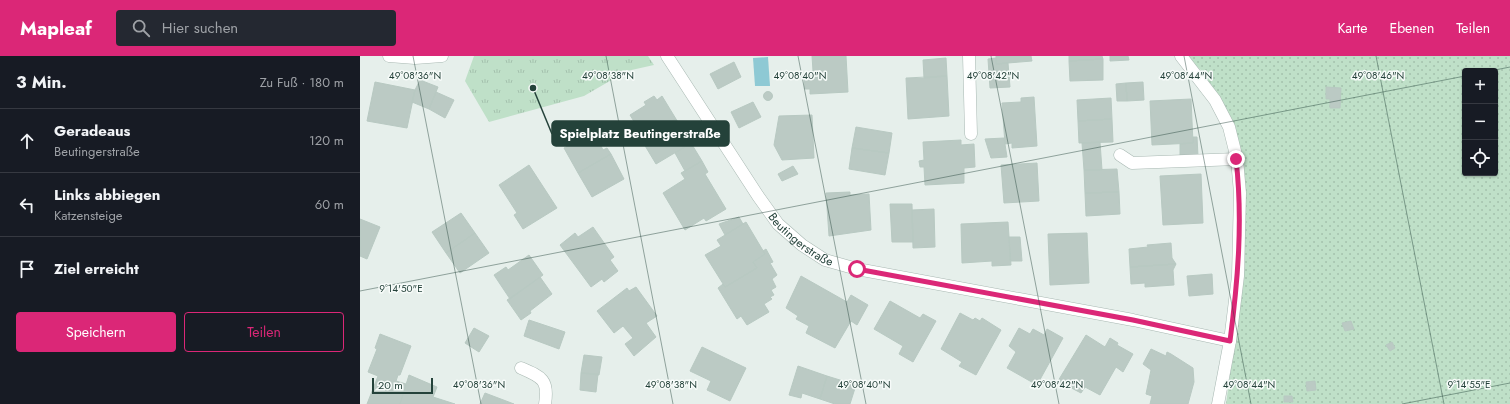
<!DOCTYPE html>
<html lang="de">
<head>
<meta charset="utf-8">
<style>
	:root { --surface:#171b24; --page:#242831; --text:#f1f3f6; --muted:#9ea1a6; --line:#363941; --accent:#db2777 }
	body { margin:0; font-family:Jost,sans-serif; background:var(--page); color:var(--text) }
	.controls { position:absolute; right:12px; top:12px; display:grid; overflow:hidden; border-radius:4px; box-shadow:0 1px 3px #0004 }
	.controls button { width:36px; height:36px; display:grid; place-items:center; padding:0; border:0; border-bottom:1px solid var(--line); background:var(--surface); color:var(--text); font:20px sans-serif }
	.scale { position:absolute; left:12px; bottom:10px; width:61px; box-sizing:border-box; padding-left:4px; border:2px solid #24423a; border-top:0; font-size:11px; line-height:14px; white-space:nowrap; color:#24423a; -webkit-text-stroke:3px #f7fbf9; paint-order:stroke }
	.stop { position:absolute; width:12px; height:12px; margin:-9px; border:3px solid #db2777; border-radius:50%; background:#fff }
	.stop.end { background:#db2777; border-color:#fff; box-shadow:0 1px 4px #0008 }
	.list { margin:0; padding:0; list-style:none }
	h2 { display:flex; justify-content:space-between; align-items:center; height:52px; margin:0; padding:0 16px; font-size:17px }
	h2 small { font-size:13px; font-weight:400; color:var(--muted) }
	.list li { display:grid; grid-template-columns:26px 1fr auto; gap:12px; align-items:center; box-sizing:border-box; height:64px; padding:0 16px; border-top:1px solid var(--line) }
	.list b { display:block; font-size:15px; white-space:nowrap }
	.list p { margin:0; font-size:13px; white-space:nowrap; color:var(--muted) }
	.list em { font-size:13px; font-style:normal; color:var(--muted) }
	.actions { display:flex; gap:8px; padding:12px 16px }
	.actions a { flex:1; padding:9px 0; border:1px solid var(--accent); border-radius:4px; text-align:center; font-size:14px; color:var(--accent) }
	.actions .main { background:var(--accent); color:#fff }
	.icon { flex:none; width:22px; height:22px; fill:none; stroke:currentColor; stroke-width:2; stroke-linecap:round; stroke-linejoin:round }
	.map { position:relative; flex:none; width:1150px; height:348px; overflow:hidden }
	header { display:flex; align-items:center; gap:24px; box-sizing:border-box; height:56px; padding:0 20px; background:var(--accent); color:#fff }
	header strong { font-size:19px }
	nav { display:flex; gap:22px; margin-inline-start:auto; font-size:14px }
	.search { width:280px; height:36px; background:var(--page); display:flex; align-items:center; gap:10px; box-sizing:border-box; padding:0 14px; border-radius:4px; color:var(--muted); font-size:15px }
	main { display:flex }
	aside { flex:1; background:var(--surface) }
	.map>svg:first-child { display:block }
	.park { fill:url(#park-tufts) }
	.garden { fill:url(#garden-dots); fill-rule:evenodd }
	.water { fill:#8ec9d4 }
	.building { fill:#bbcac4; stroke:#b8c9c2 }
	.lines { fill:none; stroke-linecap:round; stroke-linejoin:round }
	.minor-casing { stroke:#a8b8b2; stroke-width:13 }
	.minor { stroke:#fff; stroke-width:12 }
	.route { stroke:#db2777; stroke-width:5 }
	.ticks { fill:none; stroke:#24423a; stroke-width:1; stroke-opacity:0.45 }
	.labels { text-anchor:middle; stroke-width:3; stroke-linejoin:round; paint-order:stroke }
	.street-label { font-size:12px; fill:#24423a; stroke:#f7fbf9 }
	.ticks-label { font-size:10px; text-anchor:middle; fill:#24423a; stroke:#f7fbf9; stroke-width:3; stroke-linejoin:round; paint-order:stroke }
	.leader { fill:none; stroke:#24423a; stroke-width:1.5 }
	.callout-dot { fill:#24423a; stroke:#f7fbf9; stroke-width:1.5 }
	.callout { fill:#24423a; stroke:#24423a; stroke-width:1.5 }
	.callout-label { font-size:13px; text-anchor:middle; font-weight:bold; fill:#fff }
</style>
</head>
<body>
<header>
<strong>Mapleaf</strong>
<div class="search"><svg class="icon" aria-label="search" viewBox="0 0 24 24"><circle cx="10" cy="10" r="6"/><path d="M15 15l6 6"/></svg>Hier suchen</div>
<nav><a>Karte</a><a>Ebenen</a><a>Teilen</a></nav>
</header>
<main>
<aside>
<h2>3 Min.<small>Zu Fuß · 180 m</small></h2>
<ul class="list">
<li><svg class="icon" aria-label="ahead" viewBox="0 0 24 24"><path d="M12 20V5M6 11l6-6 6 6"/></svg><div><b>Geradeaus</b><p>Beutingerstraße</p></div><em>120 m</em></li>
<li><svg class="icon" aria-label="left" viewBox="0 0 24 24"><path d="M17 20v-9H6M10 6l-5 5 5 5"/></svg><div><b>Links abbiegen</b><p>Katzensteige</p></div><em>60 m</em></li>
<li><svg class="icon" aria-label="arrive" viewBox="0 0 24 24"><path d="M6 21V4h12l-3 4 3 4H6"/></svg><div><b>Ziel erreicht</b></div></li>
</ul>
<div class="actions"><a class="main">Speichern</a><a>Teilen</a></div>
</aside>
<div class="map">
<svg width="1150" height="348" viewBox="0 0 1150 348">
	<defs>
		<pattern id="park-tufts" width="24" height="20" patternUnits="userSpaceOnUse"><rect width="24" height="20" fill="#bfe0c8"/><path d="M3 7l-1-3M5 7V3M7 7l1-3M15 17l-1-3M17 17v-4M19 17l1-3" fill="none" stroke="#a4c1ad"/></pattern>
		<pattern id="garden-dots" width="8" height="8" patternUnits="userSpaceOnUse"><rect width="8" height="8" fill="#bfe0c8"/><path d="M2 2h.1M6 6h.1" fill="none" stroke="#a4c1ad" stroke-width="1.8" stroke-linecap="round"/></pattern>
	</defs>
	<rect width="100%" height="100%" fill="#e6efeb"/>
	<path class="park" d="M114,0H288L294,9L267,15L224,40L129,66L105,25Z"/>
	<path class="garden" d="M825,0H1150V348H866L885,209L874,79L843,16ZM1105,15H1135V117H1105Z"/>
	<path class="water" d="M408,1L410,30H395L393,2Z"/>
	<path class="building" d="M452,0H486L488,36L450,38V33H445L444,19H450L449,16L453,15Z
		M636,0H671L672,5L636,8Z
		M709,0H742L743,3L709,5Z
		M750,0H768L769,4L750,5Z
		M586,2L587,20L564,22L563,4Z
		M636,2V8L648,7L650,31L630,32L628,3Z
		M743,3V24L710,25L709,5Z
		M374,6L381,21L358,33L350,18Z
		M587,20L589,60L548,63L546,22Z
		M60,24L78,31L69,53L52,46L55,34Z
		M15,26L55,34L47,72L7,65Z
		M783,26L784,44L767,45L766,27Z
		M766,27L767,45H757L756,28Z
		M966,31L981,32L980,52H970V43H966Z
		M403.5 40a4.5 4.5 0 1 1 9 0a4.5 4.5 0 1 1-9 0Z
		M76,36L94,44L85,62L69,53Z
		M294,40L297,44L302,40L316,63L284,82L270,59L286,49L284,46Z
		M674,41L677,90L652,92V87L645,88L642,47L661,46V42Z
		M751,42L752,63L718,65L717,44Z
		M831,43L833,87L792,89L790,45Z
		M393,46L401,61L379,72L371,56Z
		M452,59L454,102L422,104L414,89L419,60Z
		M316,63L323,74L320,76L328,89L296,108L281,83Z
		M752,63L753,86L719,87L718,65Z
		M496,71L532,77L529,97L492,92Z
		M234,76L243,94L247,92L251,98L218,117L204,92Z
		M833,81H837L838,100L820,101V88L833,87Z
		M644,82L647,101L631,102L625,83Z
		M601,84V89L614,88L615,111L604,112V127L565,129L564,111H560L559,105L564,104L563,86Z
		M740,86L742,114H724L722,87Z
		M331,87L342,105L325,115L315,97Z
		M492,92L529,97L525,119L489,113Z
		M251,98L264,123L232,141L218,117Z
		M342,105L348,116L345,118L366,153L346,165L344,162L325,174L303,137L325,123L321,117Z
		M677,107L679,145L644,147L641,109Z
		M169,109L197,152L163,173L154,159L157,157L139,129Z
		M433,110L438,118L422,125L418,118Z
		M757,113L759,136L725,137L724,114Z
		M841,118L843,167L803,169L800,120Z
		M490,136V139L509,138L511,174L469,180L466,137Z
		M759,136L760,158L726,160L725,137Z
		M530,148H552L553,186H532Z
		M574,153L575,191L553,192L552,154Z
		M101,157L115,177L86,197L72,176Z
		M379,161L383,168L365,179L359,168Z
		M0,163L20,171L7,203L0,200Z
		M386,166L405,198L393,206L397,212L365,231L345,199L361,190L357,184Z
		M648,166L651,209L632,210V205L602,207L601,168Z
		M233,171L254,201L250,204L258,215L244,226L242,223L231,231L200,189L215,177L218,181Z
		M115,177L129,197L100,217L86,197Z
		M727,177L729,227L690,229L688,178Z
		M649,181H660L662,205H650Z
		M811,187L812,202L816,208L770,211L769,193L788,191L787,189Z
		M406,193L413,206L410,207L417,219L412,223L416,231L411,234L414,239L410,241L412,243L404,248L409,256L387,269L381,260L377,263L358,232L363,228L365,231L397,212L393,206L405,198L403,195Z
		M169,199L183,219L150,243L134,219L146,211L148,214Z
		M816,208L813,214L814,229L785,231V227L771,228L770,211Z
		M852,218L853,238L829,240L827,220Z
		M441,220L487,246L491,239L508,249L497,269L491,265L475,292L446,277L449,270L436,263L438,260L426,252Z
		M180,221L192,238L170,255L171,257L161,264L147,244Z
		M276,231L297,260L286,267L296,281L274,300L265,288L273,282L263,270L254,277L237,255L267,232L269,235Z
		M530,245L560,262L563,258L576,265L553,306L539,298L543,290L514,273Z
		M600,257L613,264L615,262L620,265L622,262L641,274L616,319L599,310L602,306L581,293Z
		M169,264L205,276L199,293L164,280Z
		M991,265L994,273L985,275L982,267Z
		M114,272L129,280L119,296L105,287Z
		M659,272L670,278L673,273L684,279L687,273L703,282L677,329L647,312L656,296L649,290Z
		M20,278L51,290L40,319H38L36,325L46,328L40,348H7L18,320L8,316L17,293L15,292Z
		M726,279L745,291L750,282L758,287L757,289L773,298L763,316L756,311L740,339L725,331L721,337L698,325Z
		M1032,286L1035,292L1030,295L1026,289Z
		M342,291L386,312L370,345L347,334L351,325L330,315Z
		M791,293L806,300L807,296L811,298L833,312L834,326L828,348H790L792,340L786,338L791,314L783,308Z
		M224,299L242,301L239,319L221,317Z
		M438,310L467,320L460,343L442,337L441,342L429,339Z
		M221,317L238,318L236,336L220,334Z
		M49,319L77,331L73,341L95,348H40Z
		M467,320L496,329L490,348H475L460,343Z
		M955,325L956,334L947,335L946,326Z
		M125,337L154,348H120Z
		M924,340H932L933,346H924Z"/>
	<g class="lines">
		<defs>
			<g id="minor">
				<path d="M29,0L55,2L82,0"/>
				<path id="s1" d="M307,0L398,140L418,168L442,189L465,204L497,213L773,264L870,285"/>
				<path d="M609,0L611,78"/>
				<path d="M821,0L855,44L869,71L877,103L880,137L878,220L870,285L858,348"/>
				<path d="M760,99L772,107L877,103"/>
				<path d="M161,312C182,321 189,324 185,348"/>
			</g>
		</defs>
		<use href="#minor" class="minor-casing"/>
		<use href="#minor" class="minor"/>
	</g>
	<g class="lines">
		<path class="route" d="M497,213L773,264L870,285C878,224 883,164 876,103"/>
	</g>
	<path class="ticks" d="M53,0L121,348M246,0L313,348M438,0L506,348M631,0L699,348M824,0L891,348M1016,0L1084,348M1130,15L1150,11M0,235L1105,20M1042,348L1150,327"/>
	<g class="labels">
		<g class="street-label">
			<text dy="4" stroke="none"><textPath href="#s1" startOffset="229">Beutingerstraße</textPath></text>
		</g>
	</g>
	<g class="ticks-label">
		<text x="55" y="23">49°08'36"N</text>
		<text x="248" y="23">49°08'38"N</text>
		<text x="440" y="23">49°08'40"N</text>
		<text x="633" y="23">49°08'42"N</text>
		<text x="826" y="23">49°08'44"N</text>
		<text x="1018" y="23">49°08'46"N</text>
		<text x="41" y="236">9°14'50"E</text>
		<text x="119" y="332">49°08'36"N</text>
		<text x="311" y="332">49°08'38"N</text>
		<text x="504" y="332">49°08'40"N</text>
		<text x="697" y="332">49°08'42"N</text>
		<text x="889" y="332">49°08'44"N</text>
		<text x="1109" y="332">9°14'55"E</text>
	</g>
	<path class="leader" d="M173 32L192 78"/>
	<circle class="callout-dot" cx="173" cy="32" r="4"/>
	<rect class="callout" x="192" y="65" width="177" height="25" rx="4"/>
	<g class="callout-label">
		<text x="280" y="82">Spielplatz Beutingerstraße</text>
	</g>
</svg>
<div class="controls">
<button>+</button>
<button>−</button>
<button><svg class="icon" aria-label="locate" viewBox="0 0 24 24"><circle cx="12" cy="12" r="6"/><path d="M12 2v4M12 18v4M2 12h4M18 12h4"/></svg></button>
</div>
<div class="scale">20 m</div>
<div class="stop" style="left:497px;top:213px"></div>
<div class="stop end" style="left:876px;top:103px"></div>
</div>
</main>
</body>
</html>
